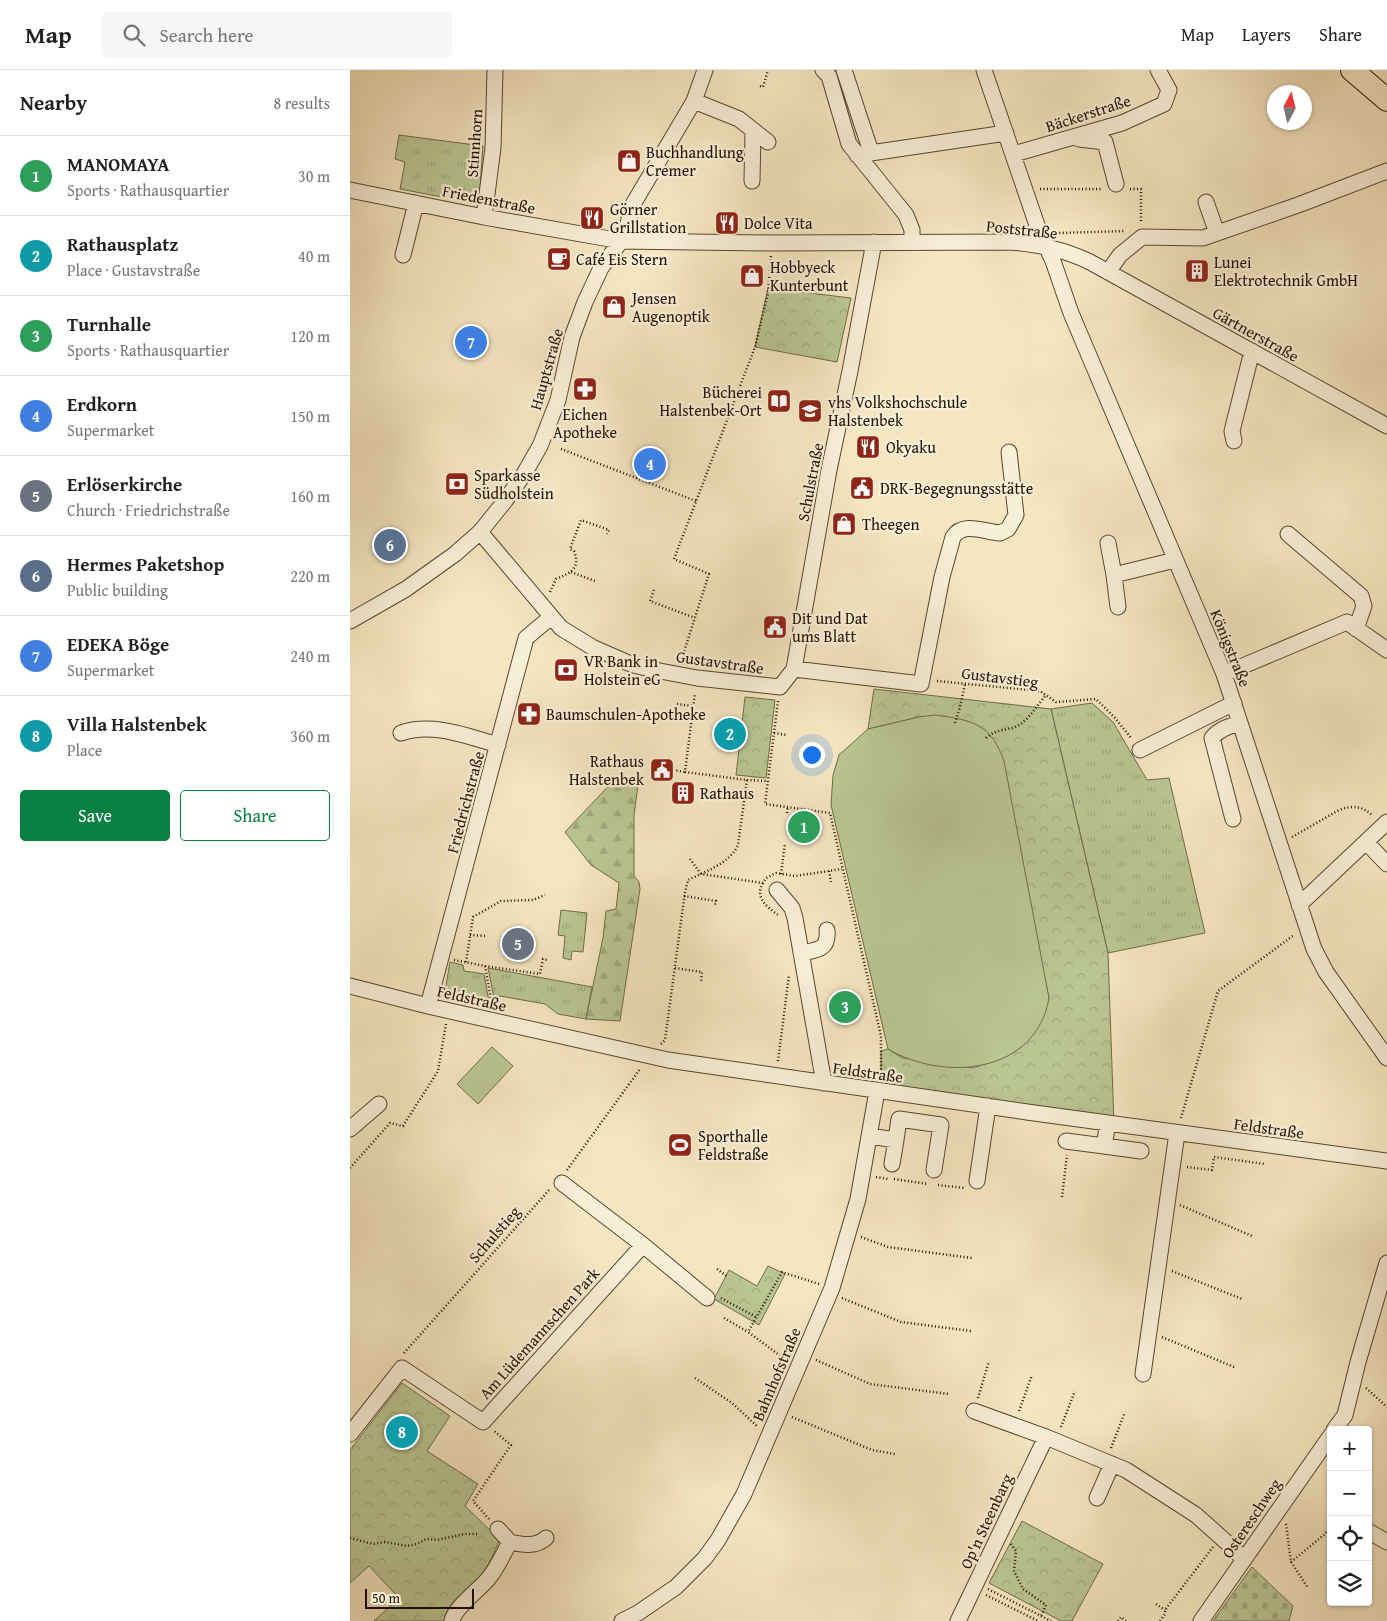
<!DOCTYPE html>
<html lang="en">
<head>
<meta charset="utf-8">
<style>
	:root { --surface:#fff; --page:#f6f6f6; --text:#222; --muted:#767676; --line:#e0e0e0; --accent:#0b8043 }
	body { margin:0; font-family:"Gentium Book Plus",serif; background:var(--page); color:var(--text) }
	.controls { position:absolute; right:15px; bottom:15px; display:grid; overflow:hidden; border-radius:5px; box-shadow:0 1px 4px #0004 }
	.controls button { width:45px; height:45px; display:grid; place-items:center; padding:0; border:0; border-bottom:1px solid var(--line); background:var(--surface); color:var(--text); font:25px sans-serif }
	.compass { position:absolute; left:917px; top:15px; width:45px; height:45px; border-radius:50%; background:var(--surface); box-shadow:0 1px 4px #0004; rotate:7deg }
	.scale { position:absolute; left:15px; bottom:12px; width:109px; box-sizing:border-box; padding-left:5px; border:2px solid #241100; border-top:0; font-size:14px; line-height:18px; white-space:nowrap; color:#241100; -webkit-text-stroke:4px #f8efd7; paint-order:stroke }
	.you { position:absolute; left:461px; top:684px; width:18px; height:18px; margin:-12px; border:4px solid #fff; border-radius:50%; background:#1a73e8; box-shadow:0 0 0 8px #1a73e833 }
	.badge { display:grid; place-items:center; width:32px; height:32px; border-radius:50%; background:var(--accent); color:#fff; font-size:16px; font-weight:700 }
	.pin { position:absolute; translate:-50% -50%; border:2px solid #fff; box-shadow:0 1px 5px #0006 }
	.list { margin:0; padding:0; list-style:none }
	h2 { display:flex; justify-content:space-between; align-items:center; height:65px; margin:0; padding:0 20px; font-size:21px }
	h2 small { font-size:16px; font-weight:400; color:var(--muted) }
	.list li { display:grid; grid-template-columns:32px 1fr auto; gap:15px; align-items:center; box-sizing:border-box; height:80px; padding:0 20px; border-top:1px solid var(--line) }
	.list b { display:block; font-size:19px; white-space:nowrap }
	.list p { margin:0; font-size:16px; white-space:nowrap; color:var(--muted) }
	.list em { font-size:16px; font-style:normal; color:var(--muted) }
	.actions { display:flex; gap:10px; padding:15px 20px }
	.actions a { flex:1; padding:11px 0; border:1px solid var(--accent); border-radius:5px; text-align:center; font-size:18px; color:var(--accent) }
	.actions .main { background:var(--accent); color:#fff }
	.icon { flex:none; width:28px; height:28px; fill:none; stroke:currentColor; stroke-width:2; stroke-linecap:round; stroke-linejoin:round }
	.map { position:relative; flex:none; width:1037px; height:1551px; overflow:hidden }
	header { display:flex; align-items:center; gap:30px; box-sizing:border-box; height:70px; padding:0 25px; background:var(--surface); border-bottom:1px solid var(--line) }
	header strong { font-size:24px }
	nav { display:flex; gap:28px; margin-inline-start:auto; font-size:18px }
	.search { width:350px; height:45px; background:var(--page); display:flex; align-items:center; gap:12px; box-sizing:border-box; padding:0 18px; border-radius:5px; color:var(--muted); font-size:19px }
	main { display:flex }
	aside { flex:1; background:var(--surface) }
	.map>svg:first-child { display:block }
	.grass { fill:url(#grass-tufts); stroke:#6f6c4a }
	.forest { fill:url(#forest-firs); stroke:#6f6c4a }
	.cemetery { fill:url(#cemetery-stones); stroke:#6f6c4a }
	.park { fill:url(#park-crowns); stroke:#6f6c4a }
	.garden { fill:#bac694; stroke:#6f6c4a }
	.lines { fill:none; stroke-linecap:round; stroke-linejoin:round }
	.minor-casing { stroke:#584630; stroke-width:17 }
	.highway-casing { stroke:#241100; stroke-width:24 }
	.path { stroke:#241100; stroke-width:2.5; stroke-dasharray:1 2.5; stroke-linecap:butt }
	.minor { stroke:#f8efd7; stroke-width:15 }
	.highway { stroke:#f5e6c1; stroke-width:22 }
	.labels { text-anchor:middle; stroke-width:4.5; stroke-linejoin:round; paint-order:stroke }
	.street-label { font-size:16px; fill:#241100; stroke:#f8efd7 }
	.poi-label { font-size:16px; fill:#241100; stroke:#f8efd7; text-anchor:start }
</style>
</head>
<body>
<header>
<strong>Map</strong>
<div class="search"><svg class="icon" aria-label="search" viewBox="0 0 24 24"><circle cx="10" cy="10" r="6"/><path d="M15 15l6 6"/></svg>Search here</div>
<nav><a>Map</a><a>Layers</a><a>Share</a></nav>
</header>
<main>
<aside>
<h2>Nearby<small>8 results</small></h2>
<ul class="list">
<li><span class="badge" style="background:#2e9e5b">1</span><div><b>MANOMAYA</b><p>Sports · Rathausquartier</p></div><em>30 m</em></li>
<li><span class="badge" style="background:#0f9aa8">2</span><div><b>Rathausplatz</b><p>Place · Gustavstraße</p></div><em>40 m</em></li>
<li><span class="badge" style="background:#2e9e5b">3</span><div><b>Turnhalle</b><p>Sports · Rathausquartier</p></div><em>120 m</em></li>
<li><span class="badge" style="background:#3f7fe0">4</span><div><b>Erdkorn</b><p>Supermarket</p></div><em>150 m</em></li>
<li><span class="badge" style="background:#6b7280">5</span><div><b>Erlöserkirche</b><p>Church · Friedrichstraße</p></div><em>160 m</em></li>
<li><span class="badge" style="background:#5c6f8a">6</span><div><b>Hermes Paketshop</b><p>Public building</p></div><em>220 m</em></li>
<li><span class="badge" style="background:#3f7fe0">7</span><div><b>EDEKA Böge</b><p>Supermarket</p></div><em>240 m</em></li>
<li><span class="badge" style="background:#0f9aa8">8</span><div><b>Villa Halstenbek</b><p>Place</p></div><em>360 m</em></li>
</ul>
<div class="actions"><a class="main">Save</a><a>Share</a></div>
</aside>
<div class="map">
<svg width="1037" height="1551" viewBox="0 0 1037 1551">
	<defs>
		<pattern id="grass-tufts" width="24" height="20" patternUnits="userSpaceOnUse" patternTransform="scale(1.25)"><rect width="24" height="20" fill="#bac694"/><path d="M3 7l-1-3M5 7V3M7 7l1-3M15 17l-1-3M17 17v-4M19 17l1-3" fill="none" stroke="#a0a97e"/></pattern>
		<pattern id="forest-firs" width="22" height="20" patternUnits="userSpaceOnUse" patternTransform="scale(1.25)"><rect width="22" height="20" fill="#bac694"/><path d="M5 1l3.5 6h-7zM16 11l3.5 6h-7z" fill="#a0a97e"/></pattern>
		<pattern id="cemetery-stones" width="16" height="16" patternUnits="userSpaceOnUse" patternTransform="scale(1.25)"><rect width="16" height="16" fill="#bac694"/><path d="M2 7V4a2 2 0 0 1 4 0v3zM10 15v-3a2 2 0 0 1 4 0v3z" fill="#a0a97e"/></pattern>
		<pattern id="park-crowns" width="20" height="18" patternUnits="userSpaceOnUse" patternTransform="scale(1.25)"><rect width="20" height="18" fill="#bac694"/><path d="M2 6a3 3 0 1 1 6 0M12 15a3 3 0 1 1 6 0" fill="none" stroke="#a0a97e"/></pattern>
	</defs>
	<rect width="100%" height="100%" fill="#f5e6c1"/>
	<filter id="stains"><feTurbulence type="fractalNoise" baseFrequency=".004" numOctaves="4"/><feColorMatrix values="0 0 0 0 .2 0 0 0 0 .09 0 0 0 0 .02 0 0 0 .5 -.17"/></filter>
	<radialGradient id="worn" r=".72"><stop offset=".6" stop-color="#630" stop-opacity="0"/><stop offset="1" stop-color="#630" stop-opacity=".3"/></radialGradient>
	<path class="grass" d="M49,65L133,76L129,134L50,119L55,92L45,89Z
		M742,633L763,652L797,710L819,708L855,863L758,883L701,639Z
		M211,840L237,843L233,882L222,881L221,890L213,888L215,866L208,865Z
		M100,892L113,895L114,901L134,904L139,932L95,921Z
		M138,898L242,917L236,949L208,944L195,934L150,926L144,928Z"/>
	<path class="forest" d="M267,707L288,715L284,745V806L289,812L290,819L270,951L236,949L253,868L256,841L266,839L269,813L241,795L215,762Z"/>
	<path class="cemetery" d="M902,1497L943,1536L939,1551H863Z"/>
	<path class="park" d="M418,218L501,228L487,292L405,277Z
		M524,619L701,639L758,883L764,1054L531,1019V981L538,979L553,988L623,998L643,991L665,982L699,928L691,895L569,647L518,659Z
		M395,627L425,630L416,708L386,705Z
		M418,1196L435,1204L409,1255L364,1229L379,1200L407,1216Z
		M52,1313L100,1346L77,1381L128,1414L115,1436L150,1470C144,1481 139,1496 131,1505C120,1517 96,1534 94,1551H24L49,1528L19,1496L0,1513V1380Z
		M672,1451L753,1494L722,1551H711L639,1513Z"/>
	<path class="garden" d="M585,645C621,650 641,653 654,691L699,928C686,1004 594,1012 538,979L481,735L483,705L489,685L518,659L569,647Z
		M142,977L163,996L128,1034L107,1014Z"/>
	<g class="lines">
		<defs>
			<path id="minor" d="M473,0L479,6L499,74L556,145L562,160V172
				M494,0L521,82
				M634,0L689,161L703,191L721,243L874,604L964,879L976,902L1037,988
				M344,31L389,49L418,72
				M729,69L755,72L766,114
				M664,84L772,53L814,34L819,20L808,0
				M507,85L656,63
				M402,111L403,60
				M0,120L134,147L271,171L422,173L661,172C691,175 713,179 740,192L1037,356
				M856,132L867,163
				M134,147L143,78L145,0
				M53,185L66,133
				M758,202L770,185L792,167L853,168L948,135L1037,101
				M884,371L882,361L902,281
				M130,462L211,558L242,577L283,595L310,601L347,608L430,617L444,599L479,400L500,301L524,172
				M938,464L1011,526L1014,536L1006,559
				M758,473L764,505L825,490
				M764,505L768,537
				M0,551L56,519L105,484L130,462L155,431L174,404L190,376L208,330L222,267L235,232L251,198L271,171L277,158L282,136L344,31L355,0
				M444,599L571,614L592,507L603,467C613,451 635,462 650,463L658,459L666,445L659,382
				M874,604L997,552L1037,580
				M51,663C82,652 117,666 148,675
				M790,680L884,633
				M883,749L862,668C869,659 880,656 890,653
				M1016,772L1037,794
				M427,820L442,838L445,848L474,1013
				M949,835L1037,752
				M451,883C467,880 479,880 477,860
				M0,916L78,936L318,990L677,1042L1037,1091
				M78,936L176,568L201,547
				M0,1059L29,1034
				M519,1066L546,1070L549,1049L591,1055L584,1100
				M716,1071L754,1076L758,1053
				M754,1076L791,1081
				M542,1094L546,1070
				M627,1111L638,1036
				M212,1113L293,1175L357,1228
				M793,1304L827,1063
				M624,1341L696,1367
				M984,1360L995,1345L1008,1292L1037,1193
				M0,1364L52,1298L133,1352L293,1175
				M747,1428L762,1394
				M1018,1461L1037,1472
				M160,1472C173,1475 186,1477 196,1468
				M102,1551C104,1538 129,1520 138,1509C147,1499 153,1484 160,1472L148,1459
				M272,1551L288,1543L326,1517L355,1488L368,1470L394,1424L482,1218L508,1129L527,1021
				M608,1551L696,1367L776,1400L846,1445L884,1479L894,1490
				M851,1551L981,1365"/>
			<path id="highway" d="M1002,0L1037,30"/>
		</defs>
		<use href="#minor" class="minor-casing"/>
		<use href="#highway" class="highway-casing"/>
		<path class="path" d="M410,16L413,17L418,0
			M690,119H752
			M780,119H791V152
			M706,162L709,163L775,161
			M211,379L346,431
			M221,502L245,511
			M304,520L300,531L345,548
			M200,522L206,509C220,503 231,499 224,481L220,479L231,450L259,460L257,464
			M331,591L359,504L324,489L405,277L418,223L421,186
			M587,611L690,621L706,632L746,629L765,648L782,669
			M428,631L415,734L480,743L531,966V999L530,1007
			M327,634L343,636
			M605,653L610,637L615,614
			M424,663L437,665
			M636,668C648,657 660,662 672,653C681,646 689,633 696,625
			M323,700L335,702
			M397,710L418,711
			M437,743L438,736
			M942,767L989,740C1002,735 1013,736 1023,746
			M340,789L351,804L413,813L416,808L426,803L445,806L492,799
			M479,801L481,812
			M431,804L435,774
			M413,813C404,827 417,837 428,845
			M334,826L366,831L365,835
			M120,865L137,866
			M104,890L135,896L142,935
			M116,892L123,847L151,831L183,830L195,825
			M135,896L190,904L193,889L198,890
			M325,898L352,902L351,911
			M311,974L315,970L335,822L338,810C356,801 379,794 388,775L397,710L335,702L345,623
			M428,991L439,905
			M831,1048L868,921L944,865
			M837,1097L862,1100L864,1087L915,1094
			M0,1098L40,1053L53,1056L88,1001L96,954
			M217,1100L290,999
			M526,1107L538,1109
			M544,1109L578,1114
			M588,1115L615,1118
			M712,1127L717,1085
			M830,1135L902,1166
			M511,1167L538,1177L622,1188
			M367,1199L378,1207
			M822,1201L892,1229
			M371,1228L406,1247
			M492,1228L551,1252L621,1261
			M374,1248L398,1262
			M812,1267L884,1297
			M54,1283L200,1119
			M436,1290L398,1262L432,1202L469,1214
			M466,1290L520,1314L599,1324
			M345,1308L382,1333L407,1356
			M1016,1318L1037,1337
			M628,1328L639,1291
			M669,1341L682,1305
			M442,1347L522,1380L545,1384
			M711,1357L725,1321
			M761,1378L775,1342
			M139,1449L123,1431L161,1375L143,1360
			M936,1454L941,1492L958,1518
			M0,1468L23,1474L35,1472L57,1476L67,1474L76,1469L87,1470L114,1464H128
			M661,1474L666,1481L664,1501L673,1519L696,1535L691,1546
			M941,1492L975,1464L981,1455
			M638,1519L701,1551
			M636,1525L688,1551
			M806,1534L815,1540
			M768,1551L771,1547L776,1551
			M810,1551L815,1544V1540L863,1477"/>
		<use href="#minor" class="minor"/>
		<use href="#highway" class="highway"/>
	</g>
	<defs>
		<symbol id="shop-square" viewBox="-11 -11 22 22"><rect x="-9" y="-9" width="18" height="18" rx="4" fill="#8f2418" stroke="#f8efd7"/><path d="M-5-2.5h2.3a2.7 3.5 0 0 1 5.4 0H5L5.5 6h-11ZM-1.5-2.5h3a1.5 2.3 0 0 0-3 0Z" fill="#fff"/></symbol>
		<symbol id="restaurant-square" viewBox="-11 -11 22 22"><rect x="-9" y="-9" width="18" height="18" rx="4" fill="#8f2418" stroke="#f8efd7"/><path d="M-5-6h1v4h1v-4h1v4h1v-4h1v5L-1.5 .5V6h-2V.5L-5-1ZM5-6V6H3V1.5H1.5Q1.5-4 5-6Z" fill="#fff"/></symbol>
		<symbol id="cafe-square" viewBox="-11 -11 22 22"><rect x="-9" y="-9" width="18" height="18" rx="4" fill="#8f2418" stroke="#f8efd7"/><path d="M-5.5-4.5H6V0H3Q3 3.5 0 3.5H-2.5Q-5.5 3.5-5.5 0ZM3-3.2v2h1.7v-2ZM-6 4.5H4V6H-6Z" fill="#fff"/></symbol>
		<symbol id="building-square" viewBox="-11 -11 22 22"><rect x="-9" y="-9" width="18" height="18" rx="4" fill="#8f2418" stroke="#f8efd7"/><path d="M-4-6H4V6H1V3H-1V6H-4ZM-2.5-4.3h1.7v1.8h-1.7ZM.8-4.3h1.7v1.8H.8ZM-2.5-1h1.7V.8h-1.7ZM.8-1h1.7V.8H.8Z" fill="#fff"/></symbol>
		<symbol id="pharmacy-square" viewBox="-11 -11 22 22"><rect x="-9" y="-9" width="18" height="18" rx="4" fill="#8f2418" stroke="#f8efd7"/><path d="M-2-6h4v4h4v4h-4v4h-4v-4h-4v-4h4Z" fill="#fff"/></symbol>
		<symbol id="library-square" viewBox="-11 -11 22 22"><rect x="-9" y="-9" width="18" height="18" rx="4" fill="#8f2418" stroke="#f8efd7"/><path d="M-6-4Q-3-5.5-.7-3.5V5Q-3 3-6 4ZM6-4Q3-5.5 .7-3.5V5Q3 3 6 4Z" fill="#fff"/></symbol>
		<symbol id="university-square" viewBox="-11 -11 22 22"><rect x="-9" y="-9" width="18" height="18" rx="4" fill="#8f2418" stroke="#f8efd7"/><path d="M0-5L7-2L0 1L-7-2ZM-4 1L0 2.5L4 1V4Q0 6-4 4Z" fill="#fff"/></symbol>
		<symbol id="bank-square" viewBox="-11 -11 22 22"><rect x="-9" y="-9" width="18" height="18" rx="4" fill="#8f2418" stroke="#f8efd7"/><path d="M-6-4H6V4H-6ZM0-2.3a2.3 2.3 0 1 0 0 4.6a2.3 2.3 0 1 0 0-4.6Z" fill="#fff"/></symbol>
		<symbol id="civic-square" viewBox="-11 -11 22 22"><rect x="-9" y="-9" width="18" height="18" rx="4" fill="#8f2418" stroke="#f8efd7"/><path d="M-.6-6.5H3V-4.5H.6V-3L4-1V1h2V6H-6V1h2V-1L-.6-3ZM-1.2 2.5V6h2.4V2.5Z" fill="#fff"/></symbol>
		<symbol id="stadium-square" viewBox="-11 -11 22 22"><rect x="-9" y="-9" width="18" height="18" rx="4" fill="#8f2418" stroke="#f8efd7"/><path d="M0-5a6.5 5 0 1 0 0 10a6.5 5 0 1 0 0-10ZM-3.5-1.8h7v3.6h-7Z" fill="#fff"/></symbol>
	</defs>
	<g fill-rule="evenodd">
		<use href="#shop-square" x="265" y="77" width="28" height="28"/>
		<use href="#restaurant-square" x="228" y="134" width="28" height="28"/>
		<use href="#restaurant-square" x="363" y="139" width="28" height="28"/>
		<use href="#cafe-square" x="195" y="175" width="28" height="28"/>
		<use href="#building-square" x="833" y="187" width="28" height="28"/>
		<use href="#shop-square" x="388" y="192" width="28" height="28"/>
		<use href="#shop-square" x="250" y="223" width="28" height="28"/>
		<use href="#pharmacy-square" x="221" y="305" width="28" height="28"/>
		<use href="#library-square" x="415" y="317" width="28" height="28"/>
		<use href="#university-square" x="446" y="327" width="28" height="28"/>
		<use href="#restaurant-square" x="504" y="363" width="28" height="28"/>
		<use href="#bank-square" x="93" y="400" width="28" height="28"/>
		<use href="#civic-square" x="498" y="404" width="28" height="28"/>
		<use href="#shop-square" x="480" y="440" width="28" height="28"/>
		<use href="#civic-square" x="411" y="543" width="28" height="28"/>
		<use href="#bank-square" x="202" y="586" width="28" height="28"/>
		<use href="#pharmacy-square" x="165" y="630" width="28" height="28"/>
		<use href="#civic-square" x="298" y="686" width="28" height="28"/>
		<use href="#building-square" x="319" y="709" width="28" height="28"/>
		<use href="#stadium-square" x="316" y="1061" width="28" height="28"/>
	</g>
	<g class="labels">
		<g class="street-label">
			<text transform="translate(738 43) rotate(-18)" y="6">Bäckerstraße</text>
			<text transform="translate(124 73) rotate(-86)" y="6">Stinnhorn</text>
			<text transform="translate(139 129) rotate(11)" y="6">Friedenstraße</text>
			<text transform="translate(672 159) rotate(6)" y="6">Poststraße</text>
			<text transform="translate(906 264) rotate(29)" y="6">Gärtnerstraße</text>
			<text transform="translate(196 299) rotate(-74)" y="6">Hauptstraße</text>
			<text transform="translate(460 412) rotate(-79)" y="6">Schulstraße</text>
			<text transform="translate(881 578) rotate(68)" y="6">Königstraße</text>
			<text transform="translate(370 592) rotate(8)" y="6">Gustavstraße</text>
			<text transform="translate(650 607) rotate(7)" y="6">Gustavstieg</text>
			<text transform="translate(115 732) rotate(-75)" y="6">Friedrichstraße</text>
			<text transform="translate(122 928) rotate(13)" y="6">Feldstraße</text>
			<text transform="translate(518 1002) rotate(8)" y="6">Feldstraße</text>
			<text transform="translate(919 1058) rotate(8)" y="6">Feldstraße</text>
			<text transform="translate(144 1164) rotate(-49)" y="6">Schulstieg</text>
			<text transform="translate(189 1263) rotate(-48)" y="6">Am Lüdemannschen Park</text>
			<text transform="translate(426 1304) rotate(-67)" y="6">Bahnhofstraße</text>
			<text transform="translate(901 1448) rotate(-56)" y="6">Ostereschweg</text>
			<text transform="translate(636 1451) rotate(-65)" y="6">Op'n Steenbarg</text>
		</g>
		<g class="poi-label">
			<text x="296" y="88">Buchhandlung<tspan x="296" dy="18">Cremer</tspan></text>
			<text x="260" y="145">Görner<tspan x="260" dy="18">Grillstation</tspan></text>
			<text x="394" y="159">Dolce Vita</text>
			<text x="226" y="195">Café Eis Stern</text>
			<text x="864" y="198">Lunei<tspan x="864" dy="18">Elektrotechnik GmbH</tspan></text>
			<text x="420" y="203">Hobbyeck<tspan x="420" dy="18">Kunterbunt</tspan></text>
			<text x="282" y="234">Jensen<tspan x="282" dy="18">Augenoptik</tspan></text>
			<text x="412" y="328" text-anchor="end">Bücherei<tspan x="412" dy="18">Halstenbek-Ort</tspan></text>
			<text x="478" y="338">vhs Volkshochschule<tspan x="478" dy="18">Halstenbek</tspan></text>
			<text x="235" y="350" text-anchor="middle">Eichen<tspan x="235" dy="18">Apotheke</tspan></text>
			<text x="536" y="383">Okyaku</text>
			<text x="124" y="411">Sparkasse<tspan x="124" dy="18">Südholstein</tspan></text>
			<text x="530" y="424">DRK-Begegnungsstätte</text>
			<text x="512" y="460">Theegen</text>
			<text x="442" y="554">Dit und Dat<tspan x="442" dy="18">ums Blatt</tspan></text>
			<text x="234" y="597">VR Bank in<tspan x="234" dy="18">Holstein eG</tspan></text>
			<text x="196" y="650">Baumschulen-Apotheke</text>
			<text x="294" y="697" text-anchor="end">Rathaus<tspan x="294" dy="18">Halstenbek</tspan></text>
			<text x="350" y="729">Rathaus</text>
			<text x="348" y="1072">Sporthalle<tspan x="348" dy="18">Feldstraße</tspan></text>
		</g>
	</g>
	<rect width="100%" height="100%" filter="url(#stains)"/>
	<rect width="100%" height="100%" fill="url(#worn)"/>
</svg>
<div class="controls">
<button>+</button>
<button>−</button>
<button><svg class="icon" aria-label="locate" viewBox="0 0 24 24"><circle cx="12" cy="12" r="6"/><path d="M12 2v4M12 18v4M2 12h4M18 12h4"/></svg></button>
<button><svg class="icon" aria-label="layers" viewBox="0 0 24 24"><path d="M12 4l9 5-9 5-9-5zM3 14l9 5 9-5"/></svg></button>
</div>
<svg class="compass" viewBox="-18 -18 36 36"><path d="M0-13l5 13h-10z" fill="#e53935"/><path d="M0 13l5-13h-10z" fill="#767676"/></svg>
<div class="scale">50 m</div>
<div class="you"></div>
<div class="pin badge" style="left:454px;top:757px;background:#2e9e5b">1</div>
<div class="pin badge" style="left:380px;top:664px;background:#0f9aa8">2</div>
<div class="pin badge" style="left:495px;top:937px;background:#2e9e5b">3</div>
<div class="pin badge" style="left:300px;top:394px;background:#3f7fe0">4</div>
<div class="pin badge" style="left:168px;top:874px;background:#6b7280">5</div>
<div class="pin badge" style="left:40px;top:475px;background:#5c6f8a">6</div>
<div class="pin badge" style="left:121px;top:272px;background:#3f7fe0">7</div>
<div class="pin badge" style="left:52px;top:1362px;background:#0f9aa8">8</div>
</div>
</main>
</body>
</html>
